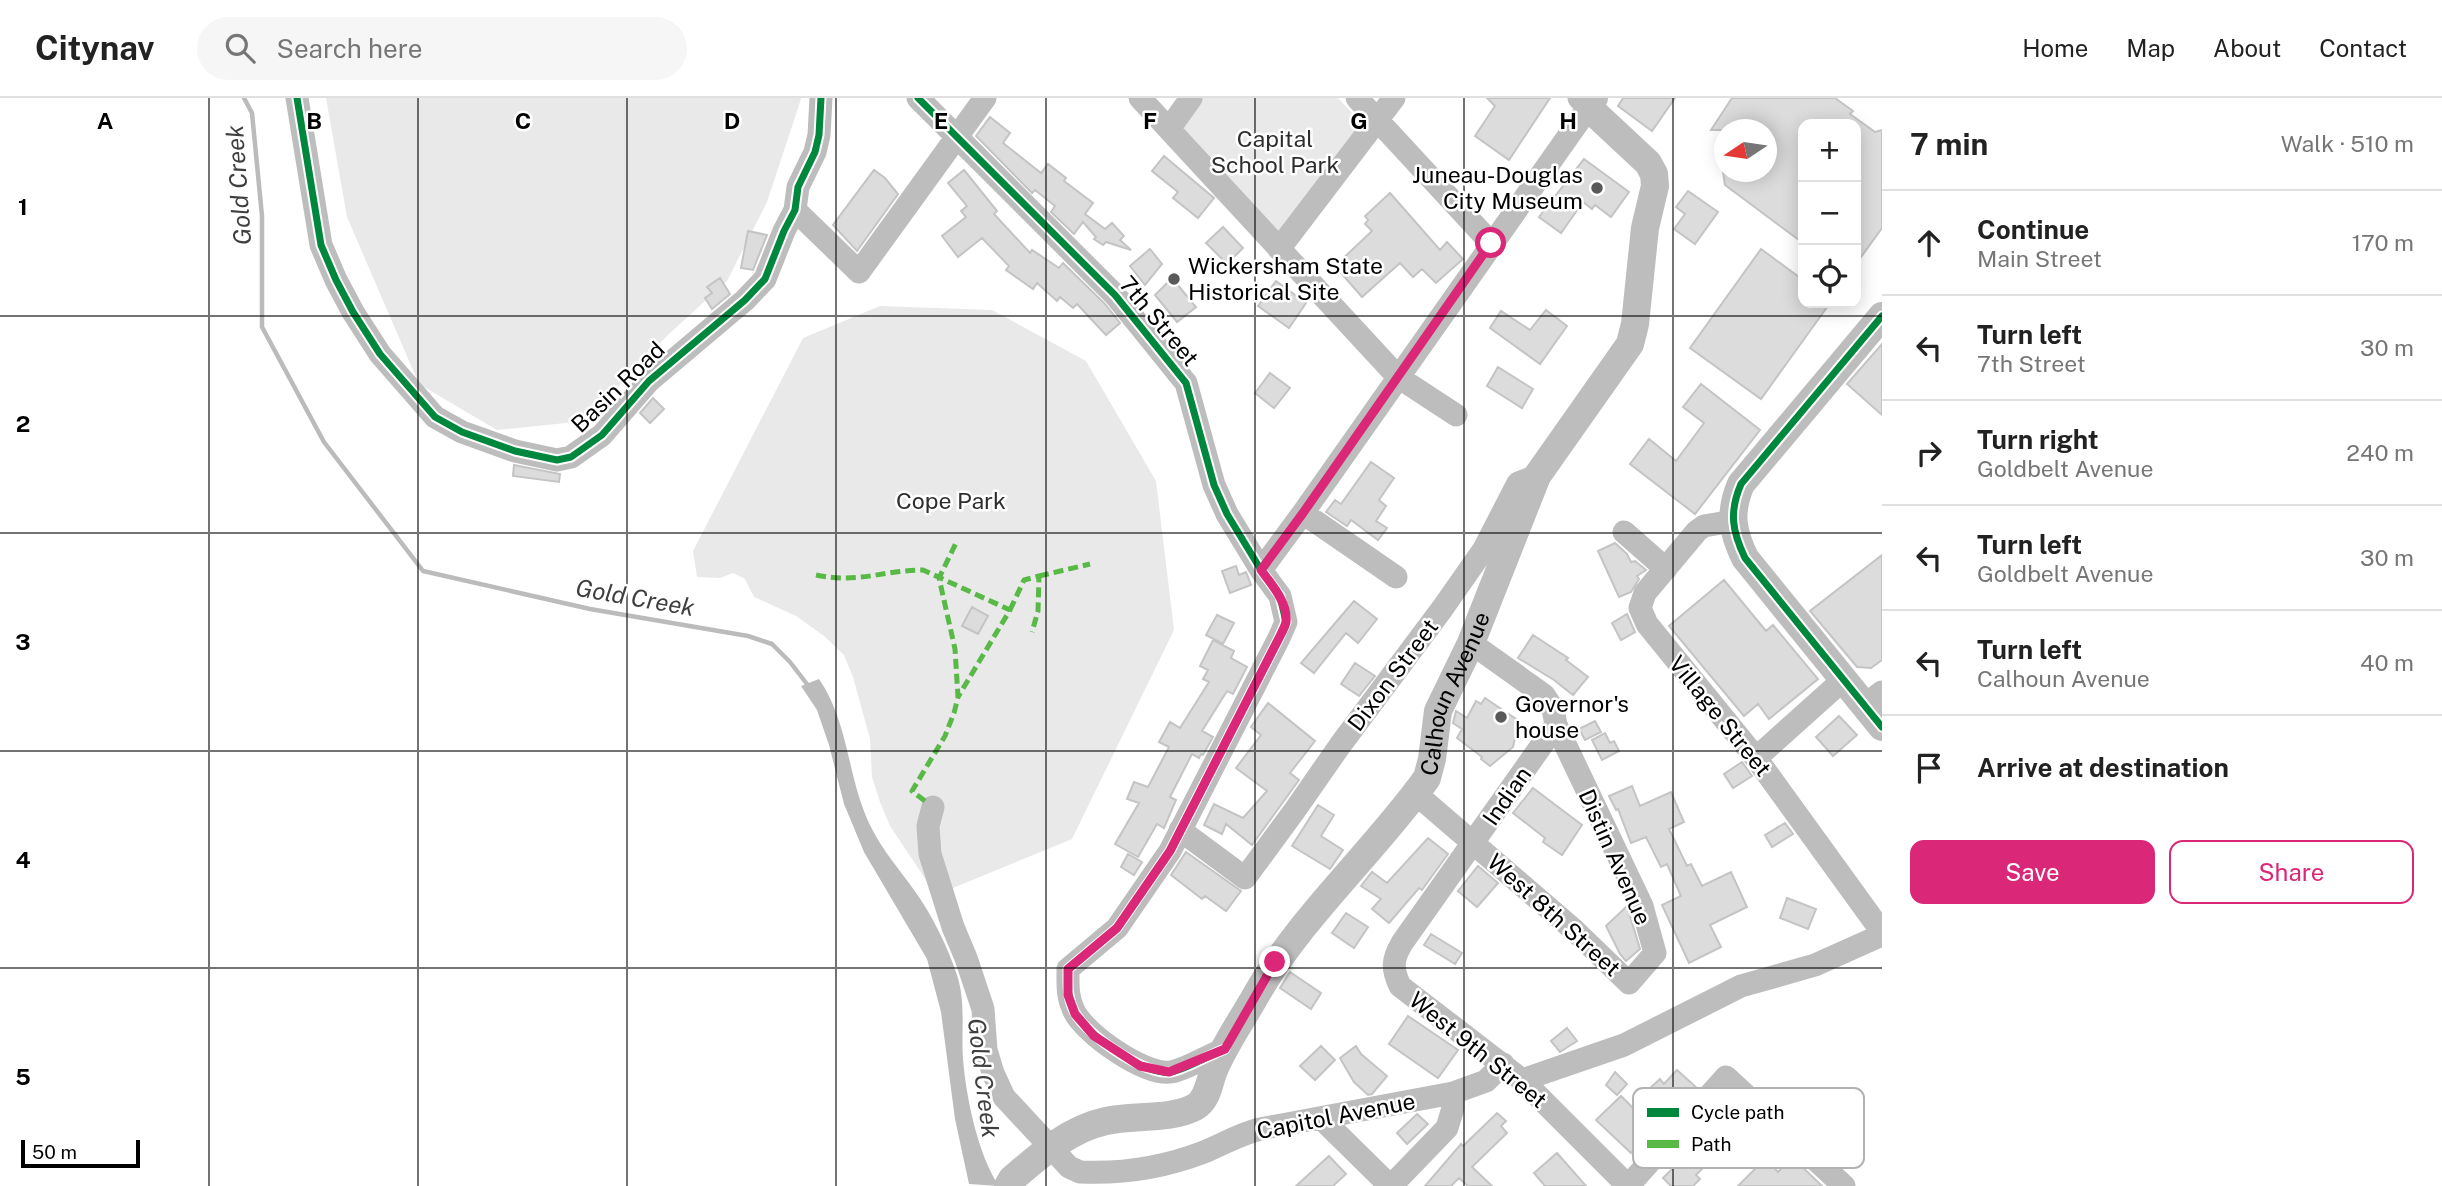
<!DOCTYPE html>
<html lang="en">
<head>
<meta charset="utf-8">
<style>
	:root { --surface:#fff; --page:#f6f6f6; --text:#222; --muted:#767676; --line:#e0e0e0; --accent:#db2777 }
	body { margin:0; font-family:"Public Sans",sans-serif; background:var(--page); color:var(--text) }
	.controls { position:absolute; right:21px; top:21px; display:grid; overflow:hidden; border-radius:14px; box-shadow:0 4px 18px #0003 }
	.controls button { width:63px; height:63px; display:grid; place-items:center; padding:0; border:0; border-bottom:2px solid var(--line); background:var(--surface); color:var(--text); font:35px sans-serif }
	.compass { position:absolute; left:1714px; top:21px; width:63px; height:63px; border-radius:50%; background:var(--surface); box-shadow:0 4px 18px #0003; rotate:257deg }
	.scale { position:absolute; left:21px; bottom:18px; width:119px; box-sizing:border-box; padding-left:7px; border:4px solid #000; border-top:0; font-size:19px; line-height:24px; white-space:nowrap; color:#000; -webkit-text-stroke:5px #fff; paint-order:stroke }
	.stop { position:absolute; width:21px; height:21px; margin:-16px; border:5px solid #db2777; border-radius:50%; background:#fff }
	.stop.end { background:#db2777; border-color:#fff; box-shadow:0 2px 7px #0008 }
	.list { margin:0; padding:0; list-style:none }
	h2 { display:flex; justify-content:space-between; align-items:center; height:91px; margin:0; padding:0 28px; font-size:30px }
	h2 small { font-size:23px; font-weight:400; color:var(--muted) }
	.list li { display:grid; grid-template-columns:46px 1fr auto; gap:21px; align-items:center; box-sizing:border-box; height:105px; padding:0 28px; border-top:2px solid var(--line) }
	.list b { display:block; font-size:26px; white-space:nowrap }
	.list p { margin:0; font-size:23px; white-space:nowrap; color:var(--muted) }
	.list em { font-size:23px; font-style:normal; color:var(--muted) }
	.actions { display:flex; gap:14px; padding:21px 28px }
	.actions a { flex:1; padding:16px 0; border:2px solid var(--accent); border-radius:14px; text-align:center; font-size:24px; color:var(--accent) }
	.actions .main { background:var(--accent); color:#fff }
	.icon { flex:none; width:38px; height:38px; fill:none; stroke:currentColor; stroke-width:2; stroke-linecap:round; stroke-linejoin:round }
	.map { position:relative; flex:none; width:1882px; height:1088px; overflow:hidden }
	header { display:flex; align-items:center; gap:42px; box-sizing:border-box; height:98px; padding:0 35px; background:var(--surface); border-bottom:2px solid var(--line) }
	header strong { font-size:33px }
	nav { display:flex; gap:38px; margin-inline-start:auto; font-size:24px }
	.search { width:490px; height:63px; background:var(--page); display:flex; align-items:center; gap:18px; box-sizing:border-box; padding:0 24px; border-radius:38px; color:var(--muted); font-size:26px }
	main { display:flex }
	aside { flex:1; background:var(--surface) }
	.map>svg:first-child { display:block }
	.green { fill:#e9e9e9 }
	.water { fill:#bbb }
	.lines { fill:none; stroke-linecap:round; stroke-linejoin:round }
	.stream { stroke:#bbb; stroke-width:4.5 }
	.building { fill:#dcdcdc; stroke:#c4c4c4; stroke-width:2 }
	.minor { stroke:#bdbdbd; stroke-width:23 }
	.major { stroke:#bdbdbd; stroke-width:28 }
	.quiet { stroke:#58b947; stroke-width:5; stroke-dasharray:10 5; stroke-linecap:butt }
	.cycleway-casing { stroke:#fff; stroke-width:11 }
	.cycleway { stroke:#00873e; stroke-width:7 }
	.route { stroke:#db2777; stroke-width:9 }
	.grid { fill:none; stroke:#000; stroke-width:2; stroke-opacity:0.55 }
	.poi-dot { fill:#595959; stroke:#fff; stroke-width:2.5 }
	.labels { text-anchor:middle; stroke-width:5; stroke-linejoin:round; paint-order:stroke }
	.park-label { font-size:23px; fill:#2e2e2e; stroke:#fff }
	.poi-label { font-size:23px; fill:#000; stroke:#fff; text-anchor:start }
	.street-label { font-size:23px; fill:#000; stroke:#fff }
	.water-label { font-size:24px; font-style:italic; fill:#3f3f3f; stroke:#fff }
	.key { fill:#fff; stroke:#b2b2b2; stroke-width:2 }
	.key-label { font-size:19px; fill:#000 }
	.grid-label { font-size:23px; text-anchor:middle; font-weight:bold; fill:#000; stroke:#fff; stroke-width:5; stroke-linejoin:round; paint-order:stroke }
</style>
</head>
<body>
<header>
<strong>Citynav</strong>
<div class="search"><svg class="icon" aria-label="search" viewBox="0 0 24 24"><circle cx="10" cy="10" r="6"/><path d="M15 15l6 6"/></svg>Search here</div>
<nav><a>Home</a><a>Map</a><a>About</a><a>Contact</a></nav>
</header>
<main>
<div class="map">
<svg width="1882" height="1088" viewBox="0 0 1882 1088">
	<rect width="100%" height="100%" fill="#fff"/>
	<path class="green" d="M326,0H801V1L767,104L727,183L669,236L585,323L497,332L419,286L347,119Z
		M1200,0H1338L1362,26L1280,141L1181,28Z
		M880,208L992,212L1086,263L1156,383L1174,532L1072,741L936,797L890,728L880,704L872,679L870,641L853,579L844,557L824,538L796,518L754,499L745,481L733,475L720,480L697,479L693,453L803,240Z"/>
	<path class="water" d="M819,581C850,626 847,683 872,731C883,753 900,772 914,792C932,817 947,847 957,877C966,905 961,933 963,961C966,999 978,1057 999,1088L969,1086L955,1021L941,914L927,861L864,754L844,706L829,647L817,612L801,588Z"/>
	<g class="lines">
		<path class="stream" d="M244,0L252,15L262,118V229L324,344L423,473L590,511L748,538L772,546L790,564L810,590"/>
	</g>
	<path class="building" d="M1487,0H1550L1509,62L1475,38L1495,8Z
		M1623,0H1675L1652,33L1618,8Z
		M1732,0H1835L1853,13L1850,16L1875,34L1882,32V130L1856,166V26H1803V145L1725,87L1723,74H1767V32H1711Z
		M990,19L1010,35L1003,45L1041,75L1048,66L1066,80L1064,83L1093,105L1085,116L1105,131L1112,125L1124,138L1120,142L1131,152L1106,144L1103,147L1094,141L1096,139L1083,124L1074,136L1051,114L1055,108L1035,92L1032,95L976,38Z
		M1164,58L1214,100L1198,120L1173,100L1178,94L1152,73Z
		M1584,61L1629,94L1611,119L1595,107L1592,111L1583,104L1561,135L1539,119Z
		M874,72L885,80L898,96L857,153L833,127Z
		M964,72L997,113L994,116L1030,155L1032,152L1059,170L1063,165L1105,206L1120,225L1106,237L1077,206L1073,210L1060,199L1057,203L1037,185L1033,191L1006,172L1009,168L982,140L958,159L942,138L966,119L961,113L967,108L948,85Z
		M1688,93L1718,114L1695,146L1674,131L1685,116L1676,109Z
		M1390,95L1440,152L1447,144L1463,161L1436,185L1422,171L1413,179L1400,165L1362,199L1335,168L1372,133L1365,126L1368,122L1365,118Z
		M1223,129L1243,150L1227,166L1206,145Z
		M748,133L767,137L753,172L741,170Z
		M1150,151L1162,166L1145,187L1130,168Z
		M1761,151L1803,182V205H1830L1761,301L1690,250Z
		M720,180L730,196L712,211L705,200L712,195L707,189Z
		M1172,180L1196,209L1177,224L1155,197Z
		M1276,183L1306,205L1289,230L1258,208Z
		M1546,212L1567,228L1540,266L1490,230L1501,213L1530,232Z
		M1882,246V317L1847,286Z
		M1498,269L1533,291L1522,310L1487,288Z
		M1270,275L1290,290L1274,310L1255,295Z
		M1701,286L1760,332L1695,416L1630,366L1649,341L1676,363L1704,325L1683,309Z
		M653,300L664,311L650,325L640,315Z
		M1371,364L1394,380L1379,402L1386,408L1376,423L1387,430L1378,442L1351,422L1347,428L1326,414L1335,402L1341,406Z
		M514,367L560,376L559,384L513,378Z
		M1615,445L1627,456L1631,464L1635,463L1646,472L1637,478L1639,481L1631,494L1619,499L1598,453Z
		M1882,457V562L1871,570L1857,569L1810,513Z
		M1236,468L1239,477L1246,474L1251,487L1230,495L1222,473Z
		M1724,482L1766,533L1773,527L1818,581L1769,621L1758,606L1744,618L1669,528Z
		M1354,503L1377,521L1358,545L1346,535L1314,575L1301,565Z
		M972,509L988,518L978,536L962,528Z
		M1627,516L1635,534L1621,542L1612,525Z
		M1217,517L1234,525L1223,546L1206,537Z
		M1533,537L1568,560L1566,562L1588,579L1573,597L1554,582L1518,560Z
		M1213,542L1234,553L1231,560L1247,569L1233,596L1227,593L1202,633L1213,639L1203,657L1201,656L1199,660L1192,656L1170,699L1176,702L1164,730L1157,726L1138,759L1115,746L1139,705L1127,701L1134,684L1148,689L1169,649L1159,644L1170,624L1180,630L1209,584L1203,581L1208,572L1200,568Z
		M1355,565L1375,578L1359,598L1341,586Z
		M1485,600L1519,623L1513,649L1490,668L1481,661L1482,659L1457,640L1462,631L1453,625L1456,613L1467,620L1476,603L1481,606Z
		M1268,605L1315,643L1290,675L1299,682L1252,747L1226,726L1222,736L1204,727L1214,706L1243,720L1267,693L1236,670L1261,637L1251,629Z
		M1839,618L1857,637L1833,658L1816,639Z
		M1595,623L1601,634L1585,642L1579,631Z
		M1605,635L1610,645L1614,643L1619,653L1602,662L1592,642Z
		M1742,664L1752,678L1733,690L1724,676Z
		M1632,688L1640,708L1671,694L1684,724L1669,731L1687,768L1691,766L1702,788L1731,774L1747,809L1710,827L1721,849L1689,865L1662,807L1681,798L1667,766L1661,769L1646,739L1631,745L1618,711L1616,712L1609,698Z
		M1533,690L1582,727L1562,757L1543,744L1545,740L1513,715Z
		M1318,707L1334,717L1321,738L1343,752L1330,771L1292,748Z
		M1785,725L1793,736L1772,749L1765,737Z
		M1428,740L1448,756L1422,792L1419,790L1389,825L1372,811L1381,801L1361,788L1372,774L1387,785Z
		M1186,754L1241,793L1226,813L1205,798L1202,801L1171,777Z
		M1128,756L1142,764L1134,777L1121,769Z
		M1478,768L1498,785L1477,809L1458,793Z
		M1787,800L1816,811L1808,831L1780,820Z
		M1627,808L1640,851L1626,863L1620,856L1606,828Z
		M1346,815L1368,829L1354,850L1332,835Z
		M1431,836L1462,855L1455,866L1424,847Z
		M1290,874L1321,895L1311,911L1280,890Z
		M1408,918L1458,952L1438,980L1389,946Z
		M1567,930L1577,943L1560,954L1551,943Z
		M1321,948L1335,962L1315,982L1300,968Z
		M1356,948L1361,956L1387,978L1372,996L1368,997L1354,984L1340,960Z
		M1677,972L1697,990L1688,1001L1682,996L1655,1022L1658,1025L1631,1055L1596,1022L1621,998L1635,1012L1654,995L1650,990L1660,981L1664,986Z
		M1615,974L1627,986L1617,997L1606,987Z
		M1497,1015L1506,1023L1501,1028L1507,1035L1472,1069L1492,1088H1468L1459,1080L1451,1088H1425L1461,1046L1463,1048Z
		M1417,1016L1428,1026L1407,1046L1397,1035Z
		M1719,1021L1736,1036L1696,1077L1700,1081L1693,1088H1671L1663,1080L1696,1047L1692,1044L1701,1035L1704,1037Z
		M1557,1055L1586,1088H1545L1534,1075Z
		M1329,1058L1346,1076L1333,1088H1296Z
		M1792,1059L1822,1088H1738L1765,1061L1778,1074Z"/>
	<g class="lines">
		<path class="minor" d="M297,0L321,147L336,182L353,214L380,256L435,319L462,334L515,353L557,362L571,359L602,337L649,283L745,202L765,181L784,133L795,112L798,89L815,54L819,37L821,0
			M918,0L1115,197L1186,285L1214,387L1227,416L1261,472L1280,498L1286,524L1279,540L1170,753L1117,830L1068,871C1068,886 1067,899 1074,913C1085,936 1145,978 1171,974C1187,971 1209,957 1225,951
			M1140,0L1398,279L1456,317
			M1357,0L1491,145
			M1169,31L1191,0
			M795,112L859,174L985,0
			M1279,151L1394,0
			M1303,415L1396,479
			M1733,423L1704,428L1697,433L1645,495L1640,510L1647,526L1756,660L1882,834
			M1624,434L1666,471
			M1261,472L1303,415L1579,23L1588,9L1579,0
			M1471,545L1544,597L1553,611L1556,627L1402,845C1392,862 1392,871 1400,888L1522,982L1628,1088
			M1865,607L1882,594
			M1756,660L1843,582
			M1415,695L1574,832L1629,885L1655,855L1642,808L1556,627
			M933,709L928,728L930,756L953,829L966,860L983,911L986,952L993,975L1004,999L1069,1069L1080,1074C1121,1076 1165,1069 1204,1054C1223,1046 1240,1036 1260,1031L1453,995L1486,983L1503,966
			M1180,732L1245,780L1295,712L1341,646L1442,511L1484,451L1518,385L1537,378
			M1522,982L1624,947L1741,888L1815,867L1882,837
			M1321,1020L1390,1088
			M1391,1088L1447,1030L1453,1010V995
			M1628,1088L1726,979L1844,1088"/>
		<g class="major">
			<path d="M1882,218L1741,386C1729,414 1732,433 1745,460L1882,629"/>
			<path id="s1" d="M1008,1088L1012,1081C1040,1057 1069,1031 1106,1023C1133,1017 1171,1022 1195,1009C1208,1002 1209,984 1214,972C1225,946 1242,922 1256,897C1302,817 1373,755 1427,680L1432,661L1438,613L1471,545L1537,378L1630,246L1635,226L1645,130L1655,88L1654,76L1648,65L1588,9L1594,0"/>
		</g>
		<path class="quiet" d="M816,477C858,486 884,472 923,472L1010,512L958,599
			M1039,478L1090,466
			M1010,512L1024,482L1039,478L1038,513L1032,534
			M925,703L912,693L945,638L954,615L958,599L955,551L939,480L956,445"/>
		<defs>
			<path id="cycleway" d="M297,0L321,147L336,182L353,214L380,256L435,319L462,334L515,353L557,362L571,359L602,337L649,283L745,202L765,181L784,133L795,112L798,89L815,54L819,37L821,0
				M918,0L1115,197L1186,285L1214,387L1227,416L1261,472L1280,498L1286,524L1279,540L1170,753L1117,830L1068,871C1068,886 1067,899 1074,913C1085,936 1145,978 1171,974C1187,971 1209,957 1225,951
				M1882,218L1741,386C1729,414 1732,433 1745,460L1882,629"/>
		</defs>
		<use href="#cycleway" class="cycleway-casing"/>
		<use href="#cycleway" class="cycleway"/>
	</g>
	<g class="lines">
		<path class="route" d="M1275,864L1225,951L1169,974L1140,968L1094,938L1075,916L1068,897V871L1117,830L1170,753L1279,540C1281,536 1285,529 1286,524C1288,504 1271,486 1261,472L1303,415L1491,145"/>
	</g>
	<path class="grid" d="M209,0V1088M418,0V1088M627,0V1088M836,0V1088M1046,0V1088M1255,0V1088M1464,0V1088M1673,0V1088M0,218H1882M0,435H1882M0,653H1882M0,870H1882"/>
	<g class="poi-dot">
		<circle cx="1597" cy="90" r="7"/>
		<circle cx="1174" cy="181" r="7"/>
		<circle cx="1501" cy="619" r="7"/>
	</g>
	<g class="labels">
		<g class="park-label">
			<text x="1275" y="49">Capital<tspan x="1275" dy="26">School Park</tspan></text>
			<text x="951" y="411">Cope Park</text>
		</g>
		<g class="poi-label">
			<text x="1583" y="85" text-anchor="end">Juneau-Douglas<tspan x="1583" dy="26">City Museum</tspan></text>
			<text x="1188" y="176">Wickersham State<tspan x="1188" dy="26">Historical Site</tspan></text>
			<text x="1515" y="614">Governor's<tspan x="1515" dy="26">house</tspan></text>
		</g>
		<g class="street-label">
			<text transform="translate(1159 223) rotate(50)" y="8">7th Street</text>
			<text transform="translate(618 289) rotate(-44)" y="8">Basin Road</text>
			<text transform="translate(1393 577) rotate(-53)" y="8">Dixon Street</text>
			<text dy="8" stroke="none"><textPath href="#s1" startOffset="705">Calhoun Avenue</textPath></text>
			<text transform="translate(1720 618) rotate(51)" y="8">Village Street</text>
			<text transform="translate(1507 698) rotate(-55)" y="8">Indian</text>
			<text transform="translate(1615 759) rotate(66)" y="8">Distin Avenue</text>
			<text transform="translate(1554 817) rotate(42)" y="8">West 8th Street</text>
			<text transform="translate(1478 952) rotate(39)" y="8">West 9th Street</text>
			<text transform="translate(1336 1018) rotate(-11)" y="8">Capitol Avenue</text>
		</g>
		<g class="water-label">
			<text transform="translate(239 87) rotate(-94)" y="8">Gold Creek</text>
			<text transform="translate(635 500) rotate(10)" y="8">Gold Creek</text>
			<text transform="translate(983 980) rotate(83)" y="8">Gold Creek</text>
		</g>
	</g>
	<rect x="1633" y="990" width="231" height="80" rx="10" class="key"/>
	<rect x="1647" y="1010" width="32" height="9" fill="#00873e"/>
	<rect x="1647" y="1042" width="32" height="8" fill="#58b947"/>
	<g class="key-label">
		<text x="1691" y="1021">Cycle path</text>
		<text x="1691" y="1053">Path</text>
	</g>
	<g class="grid-label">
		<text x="105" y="31">A</text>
		<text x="314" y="31">B</text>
		<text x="523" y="31">C</text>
		<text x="732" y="31">D</text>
		<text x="941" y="31">E</text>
		<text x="1150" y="31">F</text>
		<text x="1359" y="31">G</text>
		<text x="1568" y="31">H</text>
		<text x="23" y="117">1</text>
		<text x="23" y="334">2</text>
		<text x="23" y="552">3</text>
		<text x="23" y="770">4</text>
		<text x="23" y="987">5</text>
	</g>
</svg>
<div class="controls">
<button>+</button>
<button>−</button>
<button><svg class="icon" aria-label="locate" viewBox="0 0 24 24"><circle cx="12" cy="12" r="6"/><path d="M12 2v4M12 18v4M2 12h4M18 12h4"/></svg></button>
</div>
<svg class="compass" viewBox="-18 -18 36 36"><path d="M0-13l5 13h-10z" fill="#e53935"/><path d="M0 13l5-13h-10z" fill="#767676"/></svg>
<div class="scale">50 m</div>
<div class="stop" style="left:1491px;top:145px"></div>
<div class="stop end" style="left:1275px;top:864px"></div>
</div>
<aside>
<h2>7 min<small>Walk · 510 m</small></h2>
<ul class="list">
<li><svg class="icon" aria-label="ahead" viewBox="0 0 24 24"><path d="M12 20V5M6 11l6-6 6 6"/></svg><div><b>Continue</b><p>Main Street</p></div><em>170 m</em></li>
<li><svg class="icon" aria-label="left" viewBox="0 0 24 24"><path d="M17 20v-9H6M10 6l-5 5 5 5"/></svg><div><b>Turn left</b><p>7th Street</p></div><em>30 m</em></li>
<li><svg class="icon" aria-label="right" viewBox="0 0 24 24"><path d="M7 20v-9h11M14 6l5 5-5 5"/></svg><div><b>Turn right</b><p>Goldbelt Avenue</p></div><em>240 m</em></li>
<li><svg class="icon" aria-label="left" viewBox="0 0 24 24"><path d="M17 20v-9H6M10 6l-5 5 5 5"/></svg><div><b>Turn left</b><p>Goldbelt Avenue</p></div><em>30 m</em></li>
<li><svg class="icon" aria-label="left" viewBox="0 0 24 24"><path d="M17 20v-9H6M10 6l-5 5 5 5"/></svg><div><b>Turn left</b><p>Calhoun Avenue</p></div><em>40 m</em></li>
<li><svg class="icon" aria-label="arrive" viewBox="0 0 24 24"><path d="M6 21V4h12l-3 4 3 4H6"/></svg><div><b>Arrive at destination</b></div></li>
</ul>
<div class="actions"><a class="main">Save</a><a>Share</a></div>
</aside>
</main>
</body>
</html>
